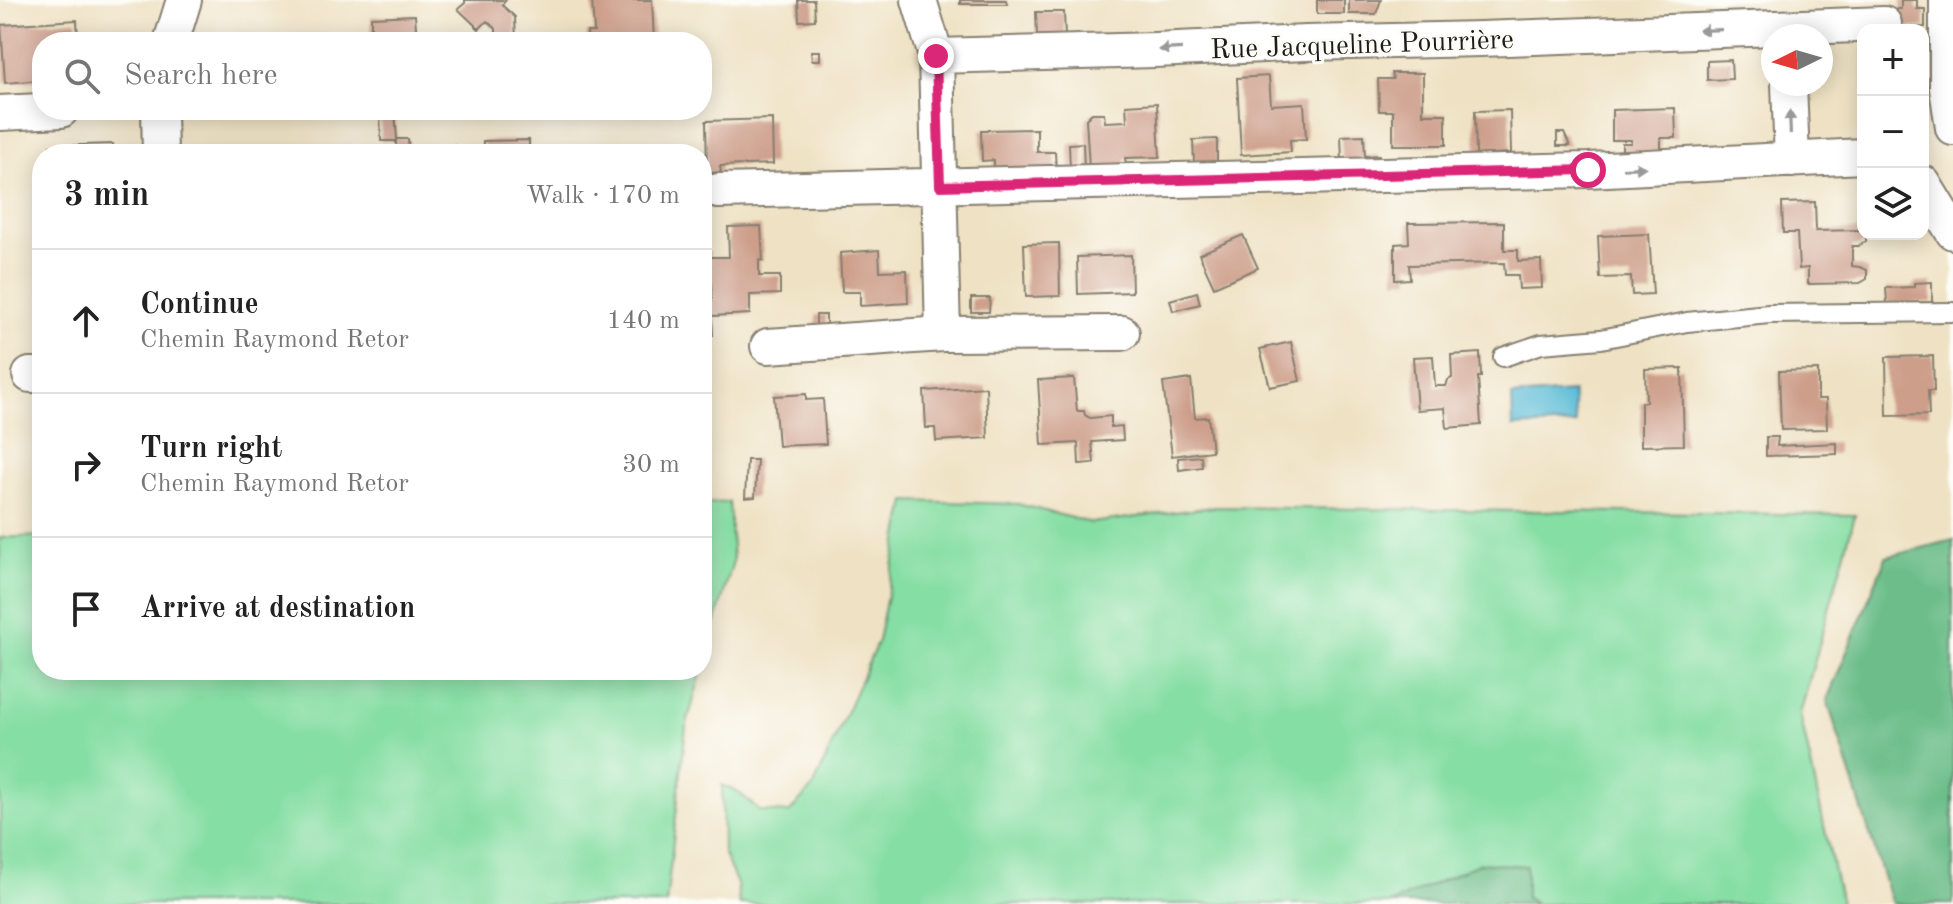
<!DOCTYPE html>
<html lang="en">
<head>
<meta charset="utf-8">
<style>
	:root { --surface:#fff; --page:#f2f2f2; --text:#222; --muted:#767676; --line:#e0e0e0 }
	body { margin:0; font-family:"Old Standard TT",serif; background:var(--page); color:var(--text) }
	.controls { position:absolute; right:24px; top:24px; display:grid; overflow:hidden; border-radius:16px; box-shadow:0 4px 20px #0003 }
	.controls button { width:72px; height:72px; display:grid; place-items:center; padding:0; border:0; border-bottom:2px solid var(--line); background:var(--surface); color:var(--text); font:40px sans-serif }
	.compass { position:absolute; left:1761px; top:24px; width:72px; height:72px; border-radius:50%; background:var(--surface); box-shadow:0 4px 20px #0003; rotate:265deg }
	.stop { position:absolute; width:24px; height:24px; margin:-18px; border:6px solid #db2777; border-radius:50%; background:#fff }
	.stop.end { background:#db2777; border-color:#fff; box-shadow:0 2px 8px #0008 }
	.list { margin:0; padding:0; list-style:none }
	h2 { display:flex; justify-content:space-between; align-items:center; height:104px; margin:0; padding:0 32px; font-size:34px }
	h2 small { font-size:26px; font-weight:400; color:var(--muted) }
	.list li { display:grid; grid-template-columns:52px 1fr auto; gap:24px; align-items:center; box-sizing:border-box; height:144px; padding:0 32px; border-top:2px solid var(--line) }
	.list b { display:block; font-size:30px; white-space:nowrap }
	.list p { margin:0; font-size:26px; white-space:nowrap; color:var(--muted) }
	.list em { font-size:26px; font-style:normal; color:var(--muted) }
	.icon { flex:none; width:44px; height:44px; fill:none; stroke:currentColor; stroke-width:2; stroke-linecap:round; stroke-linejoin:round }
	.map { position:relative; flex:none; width:1953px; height:904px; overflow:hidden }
	.search { position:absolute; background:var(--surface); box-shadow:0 4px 20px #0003; left:32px; top:32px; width:680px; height:88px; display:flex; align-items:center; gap:20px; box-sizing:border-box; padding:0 28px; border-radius:32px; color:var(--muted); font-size:30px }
	.panel { position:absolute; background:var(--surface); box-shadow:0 4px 20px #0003; left:32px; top:144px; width:680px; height:536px; border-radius:32px }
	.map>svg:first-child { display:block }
	.green { fill:#85dea3; stroke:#507d60; stroke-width:2 }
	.forest { fill:#6cbd89; stroke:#446c52; stroke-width:2 }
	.water { fill:#57bad5; stroke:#3a6b78; stroke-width:2 }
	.building { fill:#cd9e8a }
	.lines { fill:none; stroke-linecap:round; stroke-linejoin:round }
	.lane-casing { stroke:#867f70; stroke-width:22 }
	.street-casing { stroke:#867f70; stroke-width:38 }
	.lane { stroke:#fff; stroke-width:18 }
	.street { stroke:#fff; stroke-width:34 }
	.oneway { fill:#999 }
	.route { stroke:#db2777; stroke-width:10 }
	.labels { text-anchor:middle; stroke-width:6; stroke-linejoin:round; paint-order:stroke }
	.street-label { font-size:28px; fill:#1c1c1c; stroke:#fdfcf7 }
</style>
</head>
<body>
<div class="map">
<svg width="1953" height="904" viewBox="0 0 1953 904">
	<rect width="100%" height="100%" fill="#fdfcf7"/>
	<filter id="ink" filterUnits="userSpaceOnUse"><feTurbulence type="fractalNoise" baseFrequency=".0125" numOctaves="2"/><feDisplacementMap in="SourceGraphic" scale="16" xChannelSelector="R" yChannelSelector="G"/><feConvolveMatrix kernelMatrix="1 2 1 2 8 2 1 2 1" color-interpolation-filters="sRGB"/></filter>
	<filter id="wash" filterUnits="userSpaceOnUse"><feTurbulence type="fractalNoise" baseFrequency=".006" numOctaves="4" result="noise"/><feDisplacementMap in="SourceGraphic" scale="32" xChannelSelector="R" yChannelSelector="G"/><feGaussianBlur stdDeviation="1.8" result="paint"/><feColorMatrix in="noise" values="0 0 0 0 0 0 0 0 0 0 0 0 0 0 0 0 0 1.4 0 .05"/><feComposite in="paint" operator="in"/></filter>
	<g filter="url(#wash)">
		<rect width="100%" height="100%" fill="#efe2c4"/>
		<path class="green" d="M906,501L1018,504L1091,523L1213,507L1855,515L1800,714L1841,904H739L737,884L723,852L722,785L737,791L760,811L789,813L814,786L878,641Z
			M729,502L733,561L702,669V504Z
			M42,536V670H702L686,727L666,904H0V538Z"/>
		<path class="forest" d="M1953,540V904H1892L1827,700L1886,557Z
			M1480,863L1526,866V898L1536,904H1390Z"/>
		<path class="water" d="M1573,392L1576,424L1513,427L1512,396Z"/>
		<g id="blocks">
			<path class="building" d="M465,0H506L502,5L515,17L516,42H496V29L487,21L479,29L458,9L465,3Z
				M592,0H652L654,42H595V38L587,39V32H594Z
				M798,0H814L815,20L799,21Z
				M960,0H1006L1007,4H960Z
				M1317,0H1344V14H1317Z
				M1349,0H1381L1376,14H1349Z
				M1901,0H1917V9H1925V27L1897,28V9H1901Z
				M1036,12H1064L1065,36L1037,37Z
				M415,15L417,42H371V17Z
				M77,20L78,42H42V80L5,83L1,25Z
				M811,51H820V60H812Z
				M1731,60L1732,79L1707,80V61Z
				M1392,73H1423V114H1446V145H1393V111H1379L1378,79H1393Z
				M1269,76L1271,105L1304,103L1306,139L1290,140L1291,152L1241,155L1237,78Z
				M1157,103L1160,157L1125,158L1126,165L1089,167L1086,119L1092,113H1104L1105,122L1127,121L1126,105Z
				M1675,108L1676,138H1661V152L1622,153V143H1631V140H1612V110Z
				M380,110H395L397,139H408L409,154H397L396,141H381Z
				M1510,110L1511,153L1476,155L1475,111Z
				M772,119L773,164L720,166L721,172L707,173L706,121Z
				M1037,129V152H1055L1056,171L994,173V160L982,161L981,130Z
				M1557,133H1564L1570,146H1557Z
				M1364,135L1365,156L1379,155V163L1342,160L1341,136Z
				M1217,139V164H1194L1193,140Z
				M529,140V154H483V141Z
				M1083,143L1084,168L1070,169L1069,144Z
				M113,144L114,154H51L50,146Z
				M454,145V154H440V146Z
				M1815,202L1816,231L1861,230L1863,234H1866V241L1859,246H1852V266L1860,267L1867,270V279L1860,283L1808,284V268L1799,269L1797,233H1783L1782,203Z
				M1504,222V250H1518V261L1541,260L1542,288L1519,289L1518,275H1505L1504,263L1409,265L1410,279L1395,280V244L1409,243L1408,223Z
				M761,226L763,261L759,260V276H780V294L750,295V314L712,316L713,335H702V302L712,301L710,260L702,261V251H710V257H729L728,227Z
				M1649,234L1653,294L1632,295L1631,277L1600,278L1598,236Z
				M1243,235L1258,268L1214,287L1199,254Z
				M1059,243L1060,296L1026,297L1024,244Z
				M879,250L880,271L907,270L908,303L860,306V292H842L840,253Z
				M1131,255L1132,292L1078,294L1077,257Z
				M1932,282V302L1887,303L1886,288L1914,287V283Z
				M1197,292L1200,304L1173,311L1170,300Z
				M971,298H990L989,312H971Z
				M816,315H826V325H816Z
				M1291,342L1300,381L1270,387L1260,349Z
				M1480,353L1481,377H1478L1481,425L1447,428L1445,408L1417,410L1413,357L1433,356L1435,386H1446L1448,380L1452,378L1451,355Z
				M1933,356L1934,391H1928L1929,415L1887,416L1886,357Z
				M1682,368L1684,445L1641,446V402H1646L1645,369Z
				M1818,370V399H1826L1827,429L1781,430L1779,371Z
				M1074,378L1077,411H1084L1085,415L1090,418L1111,416V427L1122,426L1123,440L1092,442L1094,463L1079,464L1078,443L1042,445L1038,380Z
				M1191,379L1195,418L1208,417L1212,451L1172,456L1163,383Z
				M986,387L988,438L936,441L935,428H926L924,391Z
				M806,394V400L823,399L826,444L778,446L774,396Z
				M1766,437H1778L1777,446L1837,443V454L1766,456Z
				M1201,456L1202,467L1179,470L1178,458Z
				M747,460H757L755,497L745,498Z"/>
		</g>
	</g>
	<g filter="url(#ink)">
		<use href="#blocks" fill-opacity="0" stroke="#867f70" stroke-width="2"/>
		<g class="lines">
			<defs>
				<path id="lane" d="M1503,357L1541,344L1601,339L1687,322L1769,314L1953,312"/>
				<path id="street" d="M919,0L936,56L943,334
					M1947,0V88L1953,128
					M171,42L184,0
					M936,56L1155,50L1306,43L1481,39L1884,24
					M1789,84L1792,160
					M159,110L160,154
					M0,113L61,110
					M1923,183L1953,232
					M718,191L1588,170L1863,156
					M768,346L943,334L1122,333
					M30,375H42"/>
			</defs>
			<use href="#lane" class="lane-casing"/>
			<use href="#street" class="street-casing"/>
			<use href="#lane" class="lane"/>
			<use href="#street" class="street"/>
		</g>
		<defs><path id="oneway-solid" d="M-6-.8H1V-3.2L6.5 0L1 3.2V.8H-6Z" transform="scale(2)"/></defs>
		<g class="oneway">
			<use href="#oneway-solid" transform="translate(1710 30) rotate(178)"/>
			<use href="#oneway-solid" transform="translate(1170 49) rotate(177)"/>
			<use href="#oneway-solid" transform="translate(1790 122) rotate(-92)"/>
			<use href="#oneway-solid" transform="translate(1634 168) rotate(-3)"/>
		</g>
	</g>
	<g class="lines" filter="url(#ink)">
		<path class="route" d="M936,56L940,186L1588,170"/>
	</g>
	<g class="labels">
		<g class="street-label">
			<text transform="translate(1362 43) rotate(-2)" y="10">Rue Jacqueline Pourrière</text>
		</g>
	</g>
</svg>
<div class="controls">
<button>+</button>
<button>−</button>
<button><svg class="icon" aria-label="layers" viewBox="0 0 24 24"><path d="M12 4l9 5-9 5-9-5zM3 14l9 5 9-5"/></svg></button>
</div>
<svg class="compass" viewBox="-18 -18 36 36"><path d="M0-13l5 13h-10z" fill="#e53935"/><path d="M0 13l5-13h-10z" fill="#767676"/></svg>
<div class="stop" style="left:1588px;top:170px"></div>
<div class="stop end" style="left:936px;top:56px"></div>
<div class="search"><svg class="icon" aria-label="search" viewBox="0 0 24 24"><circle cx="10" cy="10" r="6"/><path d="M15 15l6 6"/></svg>Search here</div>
<section class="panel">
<h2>3 min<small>Walk · 170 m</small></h2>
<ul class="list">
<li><svg class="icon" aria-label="ahead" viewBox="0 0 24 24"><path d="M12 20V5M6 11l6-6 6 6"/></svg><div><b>Continue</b><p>Chemin Raymond Retor</p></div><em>140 m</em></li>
<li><svg class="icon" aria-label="right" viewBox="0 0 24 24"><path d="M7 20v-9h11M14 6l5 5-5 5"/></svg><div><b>Turn right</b><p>Chemin Raymond Retor</p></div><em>30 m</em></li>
<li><svg class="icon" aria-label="arrive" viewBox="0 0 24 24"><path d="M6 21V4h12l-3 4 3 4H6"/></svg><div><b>Arrive at destination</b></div></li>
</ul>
</section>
</div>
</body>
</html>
